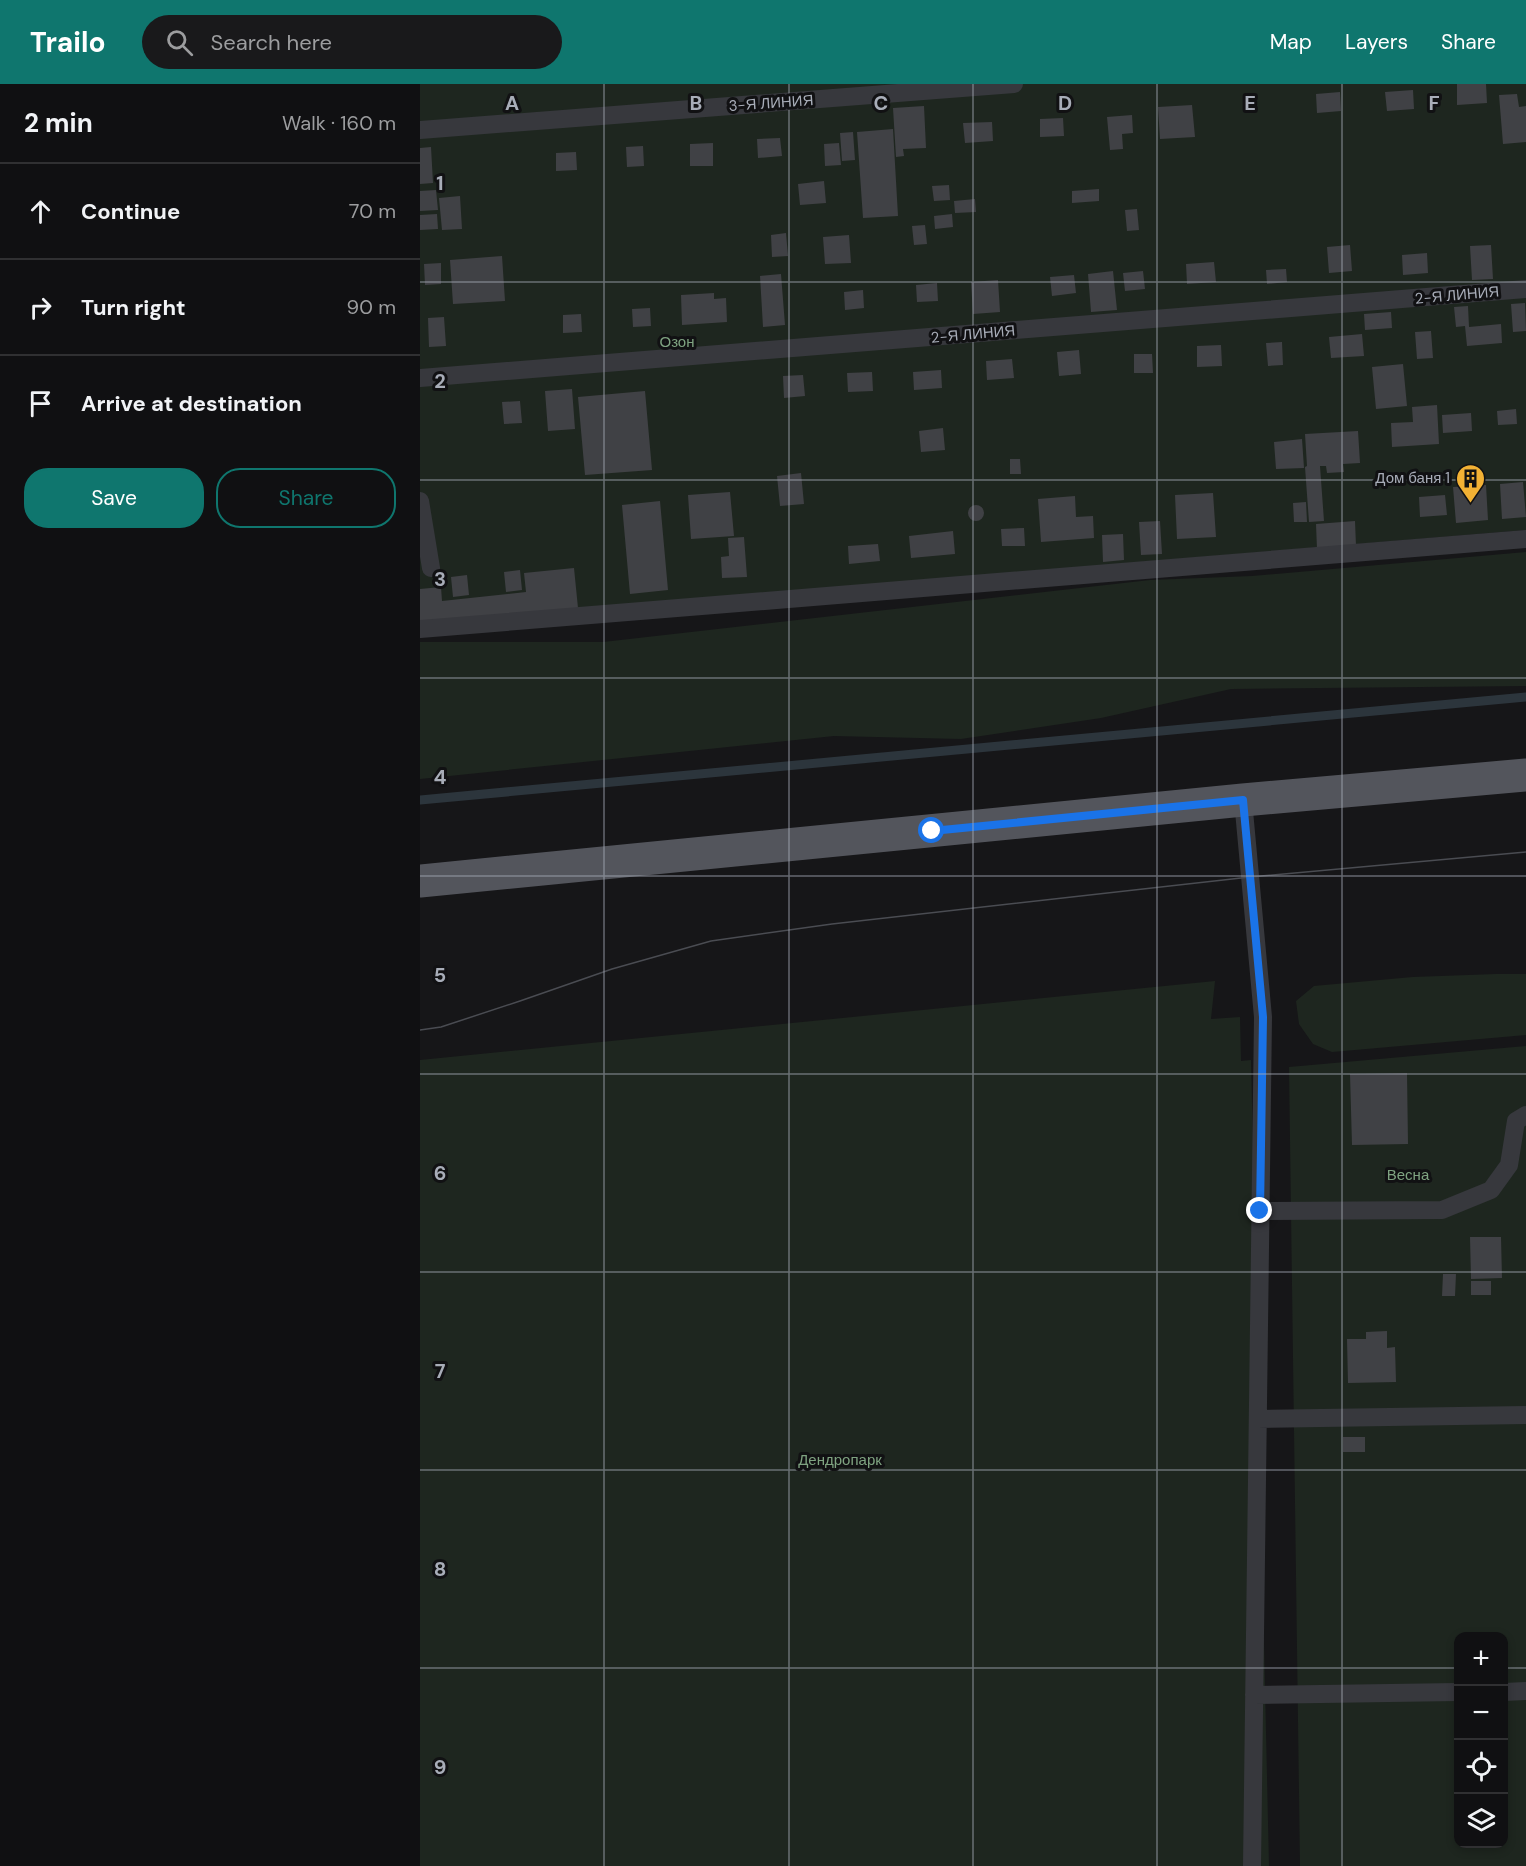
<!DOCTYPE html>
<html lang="en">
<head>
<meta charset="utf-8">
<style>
	:root { --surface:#101012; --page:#19191b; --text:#f1f3f6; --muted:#9c9d9f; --line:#303032; --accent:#0f766e }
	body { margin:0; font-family:"DM Sans",sans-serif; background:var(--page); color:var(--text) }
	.controls { position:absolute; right:18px; bottom:18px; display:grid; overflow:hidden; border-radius:12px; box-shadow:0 3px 9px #0003 }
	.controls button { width:54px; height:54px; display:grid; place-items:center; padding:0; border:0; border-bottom:2px solid var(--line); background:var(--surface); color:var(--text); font:30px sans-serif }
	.stop { position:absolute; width:18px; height:18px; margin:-14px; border:4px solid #1a73e8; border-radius:50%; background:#fff }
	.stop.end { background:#1a73e8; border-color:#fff; box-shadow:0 2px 6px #0008 }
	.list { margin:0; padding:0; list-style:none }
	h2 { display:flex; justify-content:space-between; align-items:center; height:78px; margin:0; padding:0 24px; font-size:26px }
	h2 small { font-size:20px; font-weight:400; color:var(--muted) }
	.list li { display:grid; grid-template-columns:39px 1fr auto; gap:18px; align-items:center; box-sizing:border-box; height:96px; padding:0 24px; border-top:2px solid var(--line) }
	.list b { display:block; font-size:22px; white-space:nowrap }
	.list em { font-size:20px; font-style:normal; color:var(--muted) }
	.actions { display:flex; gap:12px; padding:18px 24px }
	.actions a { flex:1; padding:14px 0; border:2px solid var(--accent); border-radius:24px; text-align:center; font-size:21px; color:var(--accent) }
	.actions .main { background:var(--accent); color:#fff }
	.icon { flex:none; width:33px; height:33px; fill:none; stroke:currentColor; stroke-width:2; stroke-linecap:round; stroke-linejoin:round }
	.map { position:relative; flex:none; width:1106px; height:1782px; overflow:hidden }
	header { display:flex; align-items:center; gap:36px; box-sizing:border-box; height:84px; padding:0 30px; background:var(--accent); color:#fff }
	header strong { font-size:28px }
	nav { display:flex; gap:33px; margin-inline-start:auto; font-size:21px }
	.search { width:420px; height:54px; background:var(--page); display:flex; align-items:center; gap:15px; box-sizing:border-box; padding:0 21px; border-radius:33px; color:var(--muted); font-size:22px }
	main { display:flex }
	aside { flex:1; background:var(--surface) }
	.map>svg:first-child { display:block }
	.green { fill:#1e261f; fill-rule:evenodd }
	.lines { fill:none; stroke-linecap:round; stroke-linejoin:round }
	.stream { stroke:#2c353c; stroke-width:9 }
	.building { fill:#404145 }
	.service { stroke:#37383d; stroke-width:18 }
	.primary { stroke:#53555c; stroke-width:33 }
	.tram { stroke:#4a4c52; stroke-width:1.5 }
	.route { stroke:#1a73e8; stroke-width:8 }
	.grid { fill:none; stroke:#a8adb8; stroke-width:1.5; stroke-opacity:0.55 }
	.labels { text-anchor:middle; stroke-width:6; stroke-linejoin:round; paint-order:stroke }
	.street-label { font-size:15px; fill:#a8adb8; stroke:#111113 }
	.park-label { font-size:15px; fill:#7fa381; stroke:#111113 }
	.poi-label { font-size:15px; fill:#a8adb8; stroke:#111113; text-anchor:end }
	.grid-label { font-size:20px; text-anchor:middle; font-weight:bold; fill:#a8adb8; stroke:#111113; stroke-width:6; stroke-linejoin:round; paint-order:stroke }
</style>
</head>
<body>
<header>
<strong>Trailo</strong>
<div class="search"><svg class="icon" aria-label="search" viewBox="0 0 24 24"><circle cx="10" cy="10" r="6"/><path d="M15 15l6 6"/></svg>Search here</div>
<nav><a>Map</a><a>Layers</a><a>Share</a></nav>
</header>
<main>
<aside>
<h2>2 min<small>Walk · 160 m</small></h2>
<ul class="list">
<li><svg class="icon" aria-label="ahead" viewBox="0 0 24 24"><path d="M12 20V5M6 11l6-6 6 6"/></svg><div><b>Continue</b></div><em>70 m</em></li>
<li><svg class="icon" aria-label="right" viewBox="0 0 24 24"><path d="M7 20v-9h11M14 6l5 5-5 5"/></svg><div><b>Turn right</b></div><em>90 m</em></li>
<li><svg class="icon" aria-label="arrive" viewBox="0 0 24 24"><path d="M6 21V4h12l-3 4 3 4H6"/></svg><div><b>Arrive at destination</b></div></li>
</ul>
<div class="actions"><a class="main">Save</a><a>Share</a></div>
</aside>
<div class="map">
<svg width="1106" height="1782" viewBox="0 0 1106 1782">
	<rect width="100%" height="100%" fill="#161618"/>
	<path class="green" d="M0,0H1106V446L0,538Z
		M1106,468V602L811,605L681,634L541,655L414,652L0,695V558H183L730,496L832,492Z
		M1076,890H1106V951L912,968L893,960L879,940L876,917L894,902L993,893Z
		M795,897L791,935L820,933L821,977L831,976L849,1782H0V976Z
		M1106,962V1782H880L869,983ZM1038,1552H1084V1760H1038Z"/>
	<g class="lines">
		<path class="stream" d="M0,716L1106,613"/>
	</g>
	<path class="building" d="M1037,0H1066L1067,19L1037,21Z
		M993,6L994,25L967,27L965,8Z
		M920,8L921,27L897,29L896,10Z
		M1097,10L1099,23L1106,22V58L1083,60L1079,11Z
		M772,21L775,53L740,55L738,23Z
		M504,22L506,64L483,65L484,72L476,73L473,24Z
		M712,31L713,49L702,50L703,65L690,66L687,33Z
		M643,34L644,52L620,53V35Z
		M572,38L573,57L545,59L543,39Z
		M473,45L478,132L443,134L437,48Z
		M433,48L435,76L422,77L420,49Z
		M360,54L362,72L338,74L337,55Z
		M293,59V82H270V60Z
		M419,59L421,81L405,82L404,60Z
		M223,62L224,82L207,83L206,63Z
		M11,63L13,99L0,100V64Z
		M156,68L157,86L136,87V69Z
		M404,97L406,119L380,121L378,100Z
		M529,101L530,116L514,117L512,102Z
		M679,105V117L652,119V107Z
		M16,106L18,126L0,127V107Z
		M40,112L42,145L22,146L19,114Z
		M555,115L556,128L535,129L534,117Z
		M717,125L719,146L707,147L705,126Z
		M17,130L18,145L0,146V131Z
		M532,130L533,143L515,145L514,132Z
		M505,141L507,160L494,161L492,142Z
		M366,149L368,172L352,173L351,151Z
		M429,151L431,179L405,180L403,153Z
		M930,161L932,187L909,189L907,163Z
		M1071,161L1073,195L1052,196L1050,162Z
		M1007,169L1008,189L983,191L982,171Z
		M82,172L85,217L33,220L30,176Z
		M794,178L796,198L767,200L766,180Z
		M21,179V200L5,201L4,180Z
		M866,185L867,198L847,200L846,186Z
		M693,187L697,226L671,228L668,190Z
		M723,187L725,205L705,207L703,189Z
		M361,190L365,241L343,243L340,192Z
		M654,191L656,209L632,212L630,193Z
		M578,196L580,228L553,230L551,198Z
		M517,199L518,217L497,218L496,201Z
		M443,206L444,224L425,226L424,208Z
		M294,209V215L306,214L307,238L262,241L261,211Z
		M1105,219L1106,247L1093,248L1091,220Z
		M1048,222L1049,243L1081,240L1082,259L1047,262L1045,242L1036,243L1034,223Z
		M230,224L231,242L213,243L212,225Z
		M971,228L972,244L945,246L944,230Z
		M161,230L162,248L143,249V231Z
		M24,233L26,262L9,263L8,234Z
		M1011,247L1013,274L997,275L995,248Z
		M942,250L944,272L911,274L909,253Z
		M862,258L863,281L848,282L846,259Z
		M801,261L802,282L777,283V262Z
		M659,266L661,290L639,292L637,268Z
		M714,270H732L733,289H714Z
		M592,275L594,294L567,296L566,277Z
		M983,280L987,322L956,325L952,283Z
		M521,286L522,304L494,306L493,288Z
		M452,288L453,307L428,308L427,289Z
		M383,291L385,312L364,314L363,292Z
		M152,305L155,345L128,347L125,307Z
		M225,307L232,386L165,391L158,313Z
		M100,317L102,339L84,340L82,318Z
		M1017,321L1019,360L972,363L971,339L993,338L992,323Z
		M1096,325L1097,340L1078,341L1077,327Z
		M1051,329L1052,347L1023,349L1022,331Z
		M523,344L525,366L501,368L499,347Z
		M938,347L940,379L923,380L924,388L907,389L906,382H900L904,437L889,438L885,383L887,382L885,350Z
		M882,355L884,384L856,385L854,358Z
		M590,375H600L601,390H590Z
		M381,389L384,420L360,422L357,392Z
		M1103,398L1106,433L1082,435L1080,400Z
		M1066,401L1068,436L1036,439L1033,403Z
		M310,408L314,452L271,455L268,411Z
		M793,409L796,453L757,455L755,411Z
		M1025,411L1027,431L1000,433L999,413Z
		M655,412L656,433L673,432L674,454L621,458L618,415Z
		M240,417L248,506L210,510L202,421Z
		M886,418L887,438H874L873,419Z
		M548 429a8 8 0 1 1 16 0a8 8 0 1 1-16 0Z
		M740,437L742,470L721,471L719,438Z
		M935,437L936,462L897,465L896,440Z
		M604,444L605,462H582L581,445Z
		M533,447L535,470L491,474L489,452Z
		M703,450L704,476L683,478L682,451Z
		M324,453L327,493L302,494L301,473L309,472L308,454Z
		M458,460L460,477L429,480L428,462Z
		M154,484L158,524L0,541V505L21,503L22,517L106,508L104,489Z
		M100,486L102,506L86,508L84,488Z
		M47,491L49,511L33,513L31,493Z
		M987,989L988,1060L932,1061L930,990Z
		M1050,1153H1081L1082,1194L1051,1195Z
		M1023,1190H1036L1035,1212H1022Z
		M1051,1197H1071V1211H1051Z
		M967,1247V1264L975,1263L976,1298L928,1299L927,1255H946V1248Z
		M923,1353H945V1368H923Z"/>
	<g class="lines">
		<path class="service" d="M0,46L594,0
			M0,294L1106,205
			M0,417L11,484
			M0,545L1106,455
			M823,716L843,933L832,1782
			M840,1127L1022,1126L1071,1106L1089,1081L1096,1037L1106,1031
			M838,1335L1106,1331
			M1084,1608L1106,1607
			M834,1611L1038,1608"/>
		<path class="primary" d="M0,797L823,716L1106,691"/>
		<path class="tram" d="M0,946L21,943L100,917L192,885L291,857L412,840L830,793L1106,768"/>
	</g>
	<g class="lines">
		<path class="route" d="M512,747L823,716L843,933L840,1127"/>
	</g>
	<path class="grid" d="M184,0V1782M369,0V1782M553,0V1782M737,0V1782M922,0V1782M0,198H1106M0,396H1106M0,594H1106M0,792H1106M0,990H1106M0,1188H1106M0,1386H1106M0,1584H1038M1084,1584H1106"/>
	<defs>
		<symbol id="building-pin" viewBox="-11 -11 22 30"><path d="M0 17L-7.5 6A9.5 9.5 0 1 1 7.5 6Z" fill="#f2b134" stroke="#111113"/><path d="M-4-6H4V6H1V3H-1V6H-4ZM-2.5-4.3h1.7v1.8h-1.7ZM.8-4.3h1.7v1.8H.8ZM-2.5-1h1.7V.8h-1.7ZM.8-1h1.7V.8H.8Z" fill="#111"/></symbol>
	</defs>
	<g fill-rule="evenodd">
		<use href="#building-pin" x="1034" y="378" width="33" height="45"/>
	</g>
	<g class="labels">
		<g class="street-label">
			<text transform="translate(351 19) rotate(-4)" y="5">3-Я ЛИНИЯ</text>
			<text transform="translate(1037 211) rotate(-5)" y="5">2-Я ЛИНИЯ</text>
			<text transform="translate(553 250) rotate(-5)" y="5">2-Я ЛИНИЯ</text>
		</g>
		<g class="park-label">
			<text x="257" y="263">Озон</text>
			<text x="988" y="1096">Весна</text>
			<text x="420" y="1381">Дендропарк</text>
		</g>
		<g class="poi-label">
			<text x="1030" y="399">Дом баня 1</text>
		</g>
	</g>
	<g class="grid-label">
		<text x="92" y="26">A</text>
		<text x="276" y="26">B</text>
		<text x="461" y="26">C</text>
		<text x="645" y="26">D</text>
		<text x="830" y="26">E</text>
		<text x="1014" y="26">F</text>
		<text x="20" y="106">1</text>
		<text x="20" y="304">2</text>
		<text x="20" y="502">3</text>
		<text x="20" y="700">4</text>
		<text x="20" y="898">5</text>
		<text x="20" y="1096">6</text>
		<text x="20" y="1294">7</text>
		<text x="20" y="1492">8</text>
		<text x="20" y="1690">9</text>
	</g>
</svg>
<div class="controls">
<button>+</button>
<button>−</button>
<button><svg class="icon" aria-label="locate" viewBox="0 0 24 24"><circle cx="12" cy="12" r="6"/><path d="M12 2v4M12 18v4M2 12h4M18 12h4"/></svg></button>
<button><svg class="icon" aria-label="layers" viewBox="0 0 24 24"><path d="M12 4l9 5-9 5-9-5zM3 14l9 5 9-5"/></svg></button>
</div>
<div class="stop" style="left:512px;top:747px"></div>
<div class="stop end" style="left:840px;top:1127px"></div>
</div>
</main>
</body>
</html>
